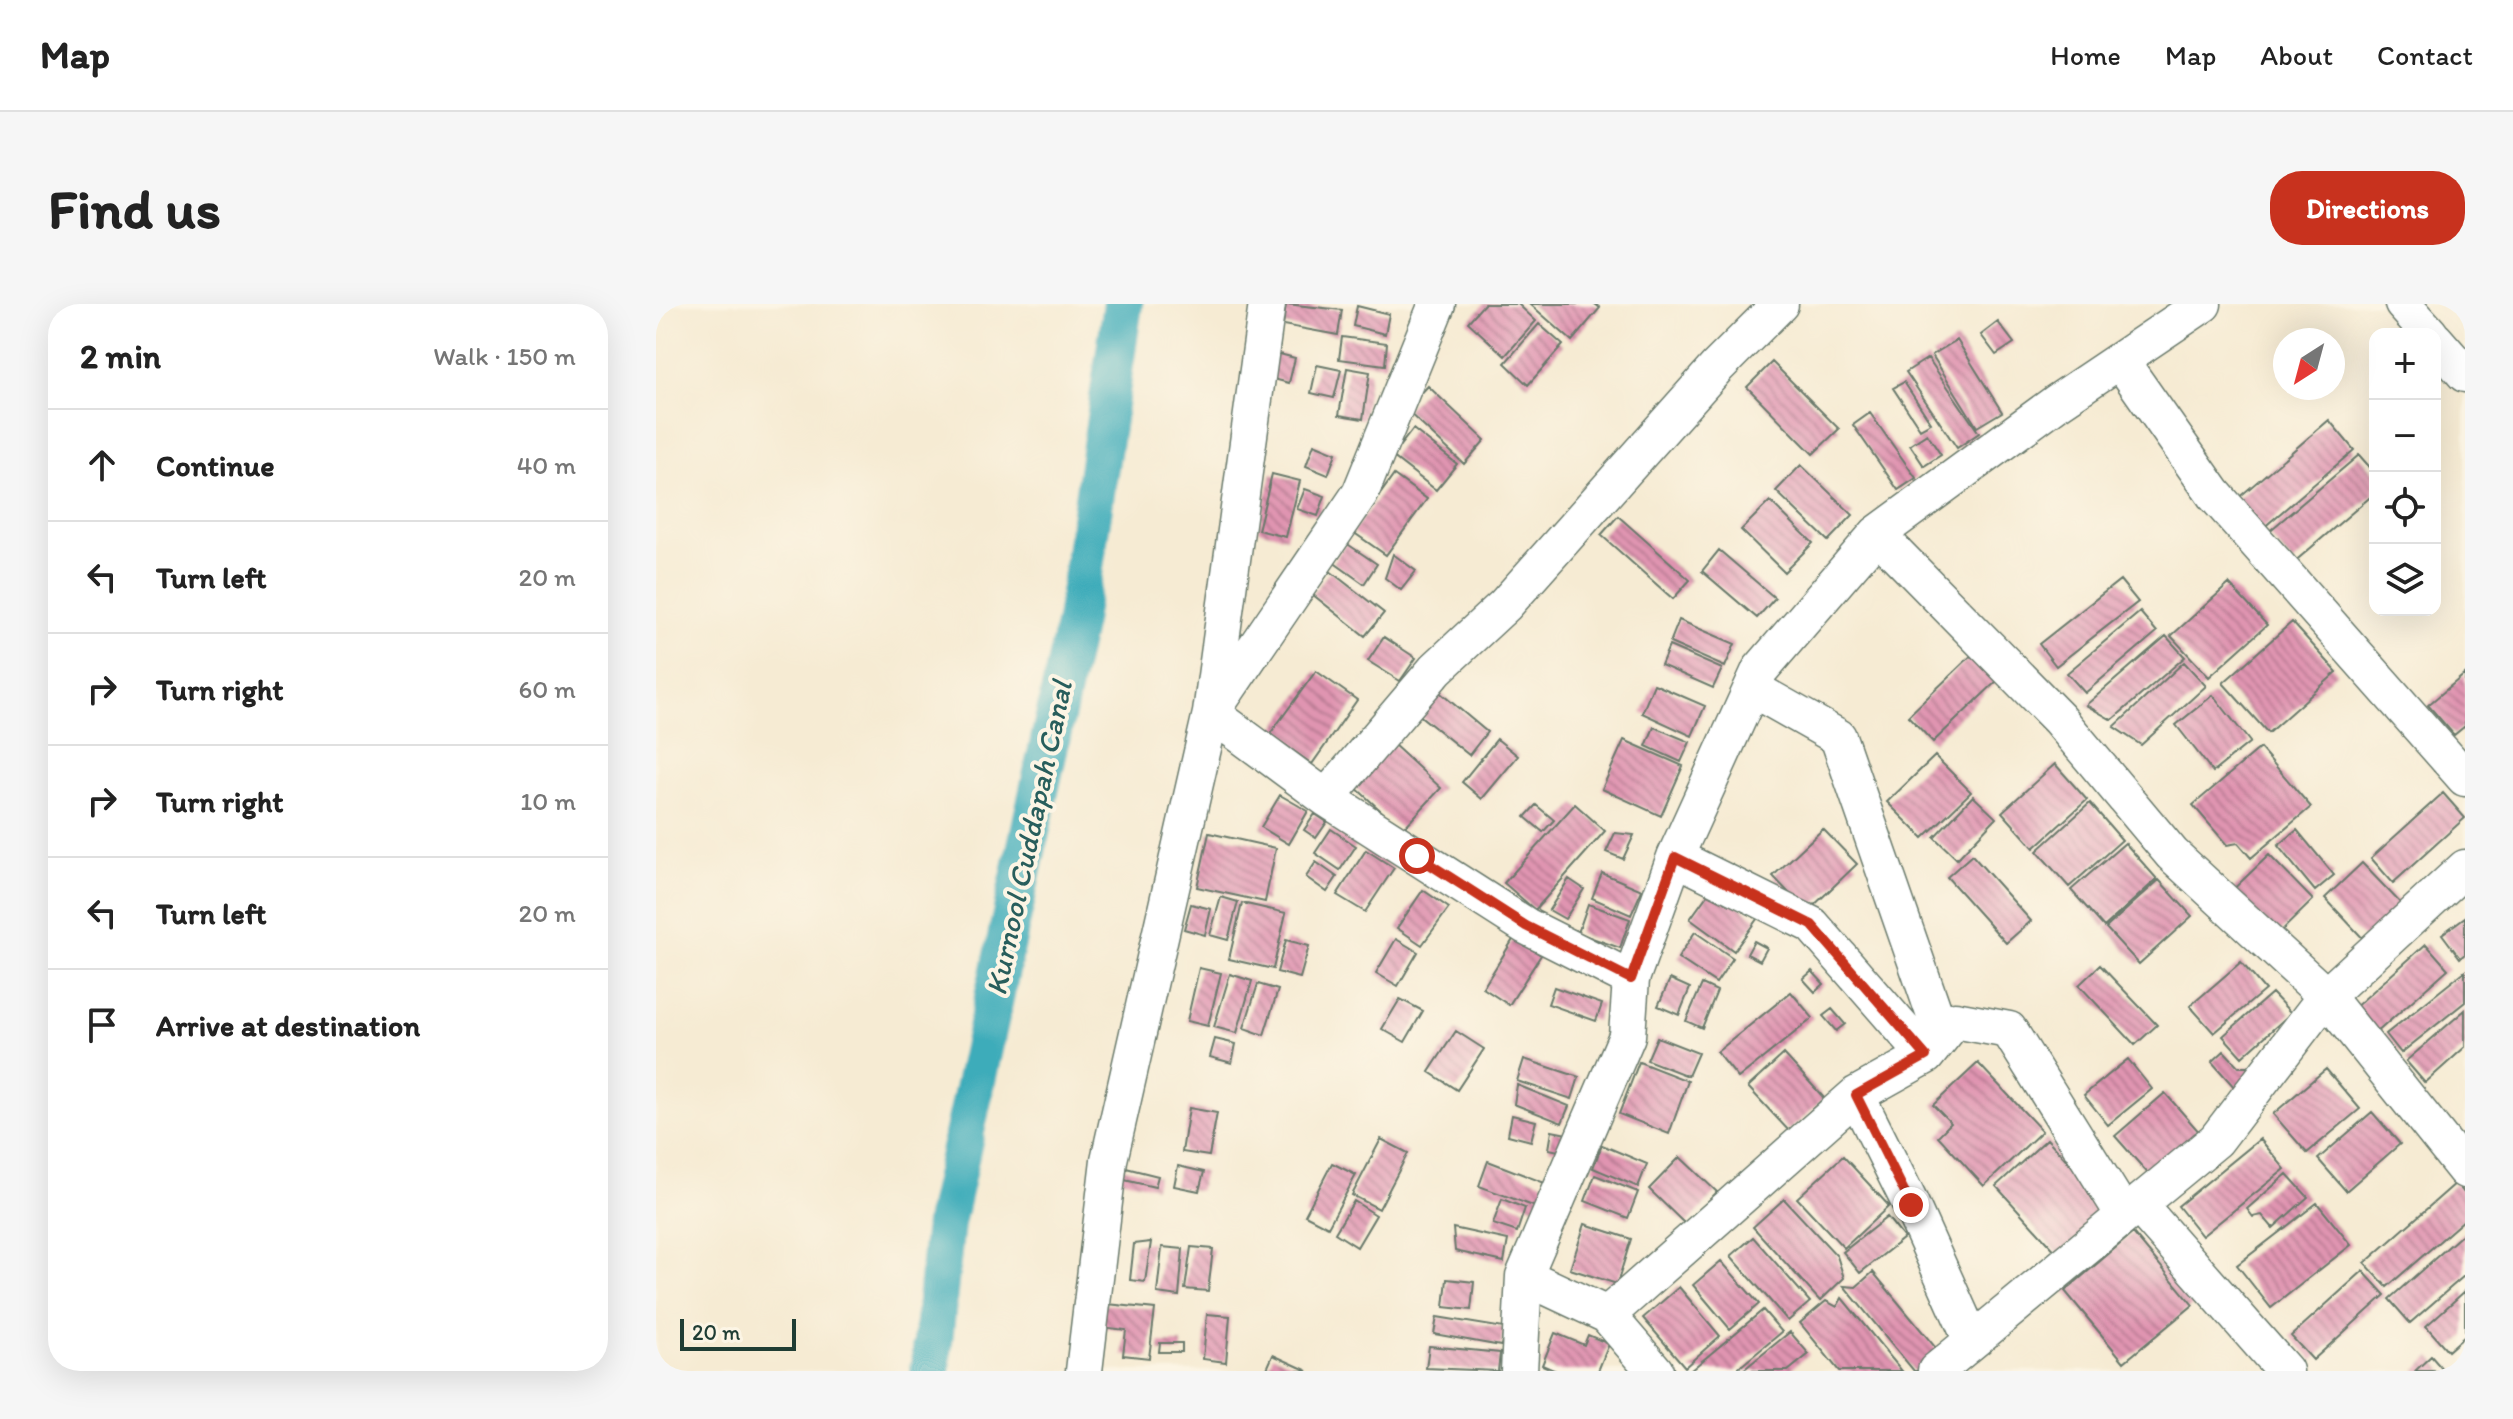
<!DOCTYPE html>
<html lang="en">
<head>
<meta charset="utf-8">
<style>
	:root { --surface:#fff; --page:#f6f6f6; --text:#222; --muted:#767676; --line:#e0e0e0; --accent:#c8321e }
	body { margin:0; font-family:Itim,sans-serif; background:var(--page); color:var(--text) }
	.controls { position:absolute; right:24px; top:24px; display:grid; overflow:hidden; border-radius:16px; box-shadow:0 8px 32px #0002 }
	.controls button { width:72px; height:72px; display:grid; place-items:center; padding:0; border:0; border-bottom:2px solid var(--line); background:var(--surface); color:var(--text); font:40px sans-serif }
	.compass { position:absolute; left:1617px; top:24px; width:72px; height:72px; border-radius:50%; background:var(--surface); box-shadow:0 8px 32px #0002; rotate:216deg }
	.scale { position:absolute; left:24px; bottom:20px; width:116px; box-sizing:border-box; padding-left:8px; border:4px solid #1f3d34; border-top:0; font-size:22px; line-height:28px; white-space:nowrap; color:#1f3d34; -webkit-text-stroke:6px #fcf5e5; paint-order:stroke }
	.stop { position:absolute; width:24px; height:24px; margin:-18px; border:6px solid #c8321e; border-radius:50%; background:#fff }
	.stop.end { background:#c8321e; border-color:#fff; box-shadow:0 2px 8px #0008 }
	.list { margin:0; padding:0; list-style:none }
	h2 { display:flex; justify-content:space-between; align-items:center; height:104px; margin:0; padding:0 32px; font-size:34px }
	h2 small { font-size:26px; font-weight:400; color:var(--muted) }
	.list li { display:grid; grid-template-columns:52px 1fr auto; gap:24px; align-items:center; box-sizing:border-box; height:112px; padding:0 32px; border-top:2px solid var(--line) }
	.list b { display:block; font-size:30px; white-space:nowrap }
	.list em { font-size:26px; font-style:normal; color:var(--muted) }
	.icon { flex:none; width:44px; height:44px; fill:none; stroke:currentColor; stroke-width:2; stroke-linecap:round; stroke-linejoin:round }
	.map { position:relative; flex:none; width:1809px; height:1067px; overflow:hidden; border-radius:32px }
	header { display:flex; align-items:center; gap:48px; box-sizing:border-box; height:112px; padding:0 40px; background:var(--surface); border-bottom:2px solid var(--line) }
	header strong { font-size:38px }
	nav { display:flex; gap:44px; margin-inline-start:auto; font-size:28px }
	.intro { display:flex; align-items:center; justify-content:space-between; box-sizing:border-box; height:192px; padding:0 48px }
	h1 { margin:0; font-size:56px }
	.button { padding:20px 36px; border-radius:32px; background:var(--accent); color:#fff; font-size:28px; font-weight:700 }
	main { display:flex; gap:48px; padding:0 48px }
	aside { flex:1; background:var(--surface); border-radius:32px; box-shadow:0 8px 32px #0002 }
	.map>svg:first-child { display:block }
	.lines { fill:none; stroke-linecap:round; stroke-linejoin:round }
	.canal { stroke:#3cacba; stroke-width:40 }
	.building { fill:url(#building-back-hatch) }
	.minor-casing { stroke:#6a7a6c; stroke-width:39 }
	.minor { stroke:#fff; stroke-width:36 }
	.route { stroke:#c8321e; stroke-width:10 }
	.labels { text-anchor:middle; stroke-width:8; stroke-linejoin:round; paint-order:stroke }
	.water-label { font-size:30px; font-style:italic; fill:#285e5c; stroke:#fcf5e5 }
</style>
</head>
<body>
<header>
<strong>Map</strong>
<nav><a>Home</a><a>Map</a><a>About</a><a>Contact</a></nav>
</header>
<div class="intro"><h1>Find us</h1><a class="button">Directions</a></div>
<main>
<aside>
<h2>2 min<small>Walk · 150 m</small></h2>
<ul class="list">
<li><svg class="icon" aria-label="ahead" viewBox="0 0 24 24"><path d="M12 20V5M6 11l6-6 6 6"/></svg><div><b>Continue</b></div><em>40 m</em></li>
<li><svg class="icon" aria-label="left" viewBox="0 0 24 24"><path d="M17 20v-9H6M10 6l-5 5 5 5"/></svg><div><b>Turn left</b></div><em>20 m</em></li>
<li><svg class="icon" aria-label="right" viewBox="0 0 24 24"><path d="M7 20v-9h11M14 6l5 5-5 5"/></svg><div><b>Turn right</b></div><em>60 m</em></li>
<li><svg class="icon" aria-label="right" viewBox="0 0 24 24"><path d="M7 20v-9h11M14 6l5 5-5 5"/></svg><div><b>Turn right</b></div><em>10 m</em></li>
<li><svg class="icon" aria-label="left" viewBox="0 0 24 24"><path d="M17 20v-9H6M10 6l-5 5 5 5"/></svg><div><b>Turn left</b></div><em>20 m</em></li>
<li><svg class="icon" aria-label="arrive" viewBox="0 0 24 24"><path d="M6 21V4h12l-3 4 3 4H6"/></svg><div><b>Arrive at destination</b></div></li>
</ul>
</aside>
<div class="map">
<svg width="1809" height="1067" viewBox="0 0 1809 1067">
	<defs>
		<pattern id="building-back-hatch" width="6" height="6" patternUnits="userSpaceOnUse" patternTransform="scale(2)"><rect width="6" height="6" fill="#e094b1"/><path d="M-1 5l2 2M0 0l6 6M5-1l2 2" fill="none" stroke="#b57a91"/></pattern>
	</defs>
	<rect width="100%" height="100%" fill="#fcf5e5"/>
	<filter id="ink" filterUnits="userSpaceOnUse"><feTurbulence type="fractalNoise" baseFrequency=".0125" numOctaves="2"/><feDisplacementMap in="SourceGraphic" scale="16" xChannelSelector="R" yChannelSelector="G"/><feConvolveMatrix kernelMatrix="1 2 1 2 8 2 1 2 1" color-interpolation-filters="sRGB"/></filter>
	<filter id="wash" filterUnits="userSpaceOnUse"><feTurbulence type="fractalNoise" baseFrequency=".006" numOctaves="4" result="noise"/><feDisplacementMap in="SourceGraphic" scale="32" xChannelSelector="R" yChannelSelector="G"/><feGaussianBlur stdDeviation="1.8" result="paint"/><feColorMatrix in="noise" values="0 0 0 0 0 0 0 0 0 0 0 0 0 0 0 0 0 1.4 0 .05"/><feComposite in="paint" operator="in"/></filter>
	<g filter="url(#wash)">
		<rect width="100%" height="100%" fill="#f6ebd3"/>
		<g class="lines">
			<path class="canal" d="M274,1067L289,919L420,317L467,0"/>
		</g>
		<g id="blocks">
			<path class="building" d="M630,0L686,6L682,31L627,21Z
				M828,0H862L880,17L849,52L812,18Z
				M874,0H939L944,4L916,37Z
				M701,2L733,10L729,30L697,22Z
				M1342,18L1358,39L1340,51L1325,31Z
				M883,20L907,41L872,81L849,59Z
				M686,33L731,39L729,61L683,55Z
				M1301,36L1346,108L1321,123L1276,51Z
				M604,45L639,54L633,79L598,70Z
				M1272,54L1323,129L1301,144L1250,68Z
				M1116,58L1183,125L1157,150L1091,83Z
				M661,61L685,66L678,94L655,89Z
				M691,64L714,68L707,115L683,111Z
				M1248,78L1275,119L1264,125L1237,84Z
				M772,82L829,136L808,160L750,106Z
				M1214,109L1260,174L1242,186L1197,121Z
				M1673,116L1698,146L1606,225L1581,195Z
				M757,125L801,160L780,186L736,152Z
				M1271,130L1285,151L1268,162L1254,141Z
				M658,140L680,149L672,171L650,162Z
				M1703,151L1719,169V189L1637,259L1611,229Z
				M1145,161L1197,211L1172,237L1120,187Z
				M616,170L644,177L630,233L602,226Z
				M738,171L771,195L730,251L697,228Z
				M649,185L669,192L662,212L641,205Z
				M1114,197L1157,239L1128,268L1085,226Z
				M962,212L1034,276L1017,295L945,231Z
				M690,239L721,260L708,280L677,258Z
				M1063,246L1119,294L1101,314L1046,267Z
				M737,250L760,267L745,286L729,274Z
				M674,267L728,309L709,332L656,290Z
				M1464,276L1482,298L1400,362L1383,340Z
				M1573,280L1611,321L1553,373L1515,332Z
				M1484,308L1501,328L1429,389L1411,369Z
				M1023,316L1079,340L1069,363L1014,339Z
				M1636,318L1681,368L1612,429L1567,379Z
				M1510,332L1529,353L1456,416L1430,401Z
				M728,333L760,354L744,377L712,357Z
				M1013,342L1066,365L1057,384L1005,361Z
				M1319,348L1344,374L1277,438L1252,412Z
				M1528,358L1550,382L1485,441L1458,423Z
				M660,367L701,396L656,460L614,430Z
				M1809,370V422L1798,431L1772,401Z
				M998,380L1049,402L1036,432L986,409Z
				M781,386L831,428L813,451L762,410Z
				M1557,391L1594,438L1557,468L1520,421Z
				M998,423L1034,438L1025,458L990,442Z
				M841,435L862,452L826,495L806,478Z
				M968,436L1027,462L1005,512L946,485Z
				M737,440L785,484L746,526L698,482Z
				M1604,444L1655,503L1595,554L1582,539L1571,541L1537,501Z
				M1279,452L1315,488L1267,534L1231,498Z
				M1399,460L1431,496L1378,544L1346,508Z
				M1787,489L1809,514L1737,579L1715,554Z
				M624,491L652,507L633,540L605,523Z
				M1317,492L1340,514L1301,555L1278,533Z
				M1434,499L1466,536L1413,583L1381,547Z
				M919,500L949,527L879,606L848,579Z
				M880,501L898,516L887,528L869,513Z
				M659,510L671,518L660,534L648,526Z
				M675,525L700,542L684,566L659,549Z
				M1167,525L1201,560L1151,608L1117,572Z
				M1641,526L1678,571L1659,587L1622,542Z
				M553,529L620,544L609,598L541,583Z
				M959,529L978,531L967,555L950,548Z
				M1469,539L1501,575L1448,623L1415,586Z
				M710,546L738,564L709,608L681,591Z
				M1316,551L1375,617L1350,639L1291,573Z
				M1613,551L1657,596L1611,641L1567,595Z
				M660,558L681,573L671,588L650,573Z
				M1706,559L1752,607L1714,642L1669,594Z
				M946,569L986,586L975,611L936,594Z
				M913,575L928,585L909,615L893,606Z
				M1503,576L1536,612L1483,660L1450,624Z
				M1057,583L1101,615L1078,647L1034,615Z
				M767,586L793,604L766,641L741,624Z
				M565,593L582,598L572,636L554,631Z
				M586,599L630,609L617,665L573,655Z
				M535,600L555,605L549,631L528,625Z
				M932,600L974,615L964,644L922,629Z
				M1809,613V650L1804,654L1786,630Z
				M1039,628L1077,654L1060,679L1022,654Z
				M858,634L885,651L853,701L827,684Z
				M740,635L762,648L742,682L720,669Z
				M630,636L653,642L644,674L621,668Z
				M1098,637L1111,644L1104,657L1091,650Z
				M1770,640L1792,665L1719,730L1697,705Z
				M1585,658L1609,686L1558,729L1534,702Z
				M1444,661L1501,721L1479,741L1423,681Z
				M543,664L565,669L552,722L531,717Z
				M1156,667L1168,680L1159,688L1147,675Z
				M1809,667V698L1745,749L1730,730Z
				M574,670L596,677L581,729L558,723Z
				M1014,675L1034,684L1023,711L1002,702Z
				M602,680L622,686L608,731L588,724Z
				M1046,680L1061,687L1046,724L1030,717Z
				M898,683L946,700L940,717L892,700Z
				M1135,688L1157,714L1082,774L1061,748Z
				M1616,689L1635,709L1586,753L1567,732Z
				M744,695L767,707L749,738L726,725Z
				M1176,705L1189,720L1180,727L1167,712Z
				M1809,706V743L1769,779L1750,757Z
				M800,727L828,745L801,786L773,768Z
				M1001,733L1042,749L1032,772L991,756Z
				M559,735L580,740L576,759L554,753Z
				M1568,747L1583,763H1593L1605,776L1587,793L1556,758Z
				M1128,750L1168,794L1133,827L1092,783Z
				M868,755L923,773L916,795L861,777Z
				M1472,755L1496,785L1452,821L1428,791Z
				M983,758L1032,777L1013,830L963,810Z
				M1322,759L1386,827L1328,882L1282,832L1295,819L1277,801Z
				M1670,765L1704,805L1651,849L1617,810Z
				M861,781L913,802L906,819L858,800Z
				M1509,789L1545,830L1496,874L1459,832Z
				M533,804L561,809L553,852L526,848Z
				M1716,808L1744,840L1690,887L1662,855Z
				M856,811L880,817L875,837L852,831Z
				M896,827L911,830L908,848L893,845Z
				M725,835L752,849L723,905L696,891Z
				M1391,835L1455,904L1403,951L1340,882Z
				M1604,835L1629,865L1546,932L1522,902Z
				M946,841L991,860L982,883L937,864Z
				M1187,852L1233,902L1188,944L1141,894Z
				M1024,853L1061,888L1030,921L993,885Z
				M832,857L894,881L885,905L823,882Z
				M676,859L700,871L672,923L649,911Z
				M522,862L548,868L543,887L518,882Z
				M466,863L502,872L499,883L464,875Z
				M1631,870L1652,893L1617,924L1606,911L1597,913L1591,905Z
				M939,871L982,888L972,914L929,897Z
				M1800,879L1809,890V915L1731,983L1709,959Z
				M846,895L869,904L861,928L837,920Z
				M1128,895L1181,952L1188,974L1164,997L1097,923Z
				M698,897L720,911L701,943L679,929Z
				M1661,899L1695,941L1615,1004L1581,961Z
				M1231,913L1248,934L1204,969L1187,948Z
				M929,920L975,935L961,980L914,965Z
				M797,924L852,936L848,958L799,947Z
				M1809,928V971L1754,1019L1733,995Z
				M1477,929L1537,1001L1468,1058L1409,987Z
				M1097,933L1154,998L1132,1017L1075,952Z
				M495,938L489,978L474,976L478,940Z
				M506,943L527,945L523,992L501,989Z
				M535,943L557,945L552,987L529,985Z
				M1065,957L1103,1000L1074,1025L1037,981Z
				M1707,967L1729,991L1657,1056L1635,1032Z
				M1217,968L1284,1049L1262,1067H1258L1188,982L1200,983Z
				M791,975L818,978L815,1006L788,1003Z
				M1023,983L1064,1032L1029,1063L987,1014Z
				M1809,987V1032L1792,1047L1770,1022Z
				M1186,994L1246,1067H1183L1144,1019L1170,997L1181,1003Z
				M432,998L499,1005L493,1054L467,1051L470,1026L430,1021Z
				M1107,1006L1126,1028L1079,1067H1034Z
				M551,1010L574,1012L570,1058L547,1055Z
				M781,1013L848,1024L845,1042L778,1030Z
				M1134,1028L1153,1050L1132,1067H1086Z
				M899,1029L928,1041L932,1031L953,1040L942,1067H900L886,1061Z
				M504,1039H526V1048H503Z
				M773,1042L844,1049L842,1067L770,1064Z
				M617,1051L652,1067H610Z
				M1775,1052L1788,1067H1759Z"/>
		</g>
	</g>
	<g filter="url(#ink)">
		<use href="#blocks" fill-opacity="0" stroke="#6a7a6c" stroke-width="2"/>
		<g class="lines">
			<defs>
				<path id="minor" d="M1747,0L1774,30
					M1779,36L1809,70
					M1464,56L1558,190L1809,474
					M1221,230L1403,415L1516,550L1670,692L1809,866
					M1097,385L1182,433L1285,729
					M559,403L704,190L781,0
					M555,409L670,494L870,622L975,675
					M670,494L780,365L849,301L1061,63L1124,0
					M1019,553L1156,621L1270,752
					M1482,900L1629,1067
					M868,972L951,1011L999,1067
					M951,1011L1200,791
					M1316,1037L1255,901L1200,791L1270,752L1299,716L1353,726L1468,911
					M428,1067L453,856L555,409L611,0
					M863,1067L868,972L971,732L975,675L1019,553L1104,366L1221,230L1400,99L1547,0
					M1280,1067L1560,836L1670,692L1809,564"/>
			</defs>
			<use href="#minor" class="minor-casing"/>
			<use href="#minor" class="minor"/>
		</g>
	</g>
	<g class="lines" filter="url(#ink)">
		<path class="route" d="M761,552L870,622L975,675L1019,553L1156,621L1270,752L1200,791L1255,901"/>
	</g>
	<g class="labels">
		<g class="water-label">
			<text transform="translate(373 534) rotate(-78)" y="10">Kurnool Cuddapah Canal</text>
		</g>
	</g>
</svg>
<div class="controls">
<button>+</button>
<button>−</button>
<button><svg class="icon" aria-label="locate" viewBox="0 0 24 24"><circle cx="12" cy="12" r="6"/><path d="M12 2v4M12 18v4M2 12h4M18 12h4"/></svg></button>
<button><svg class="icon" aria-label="layers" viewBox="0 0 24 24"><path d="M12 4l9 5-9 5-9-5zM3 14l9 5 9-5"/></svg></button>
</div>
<svg class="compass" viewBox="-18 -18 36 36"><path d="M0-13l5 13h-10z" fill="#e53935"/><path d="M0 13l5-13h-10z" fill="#767676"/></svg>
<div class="scale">20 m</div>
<div class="stop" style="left:761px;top:552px"></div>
<div class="stop end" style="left:1255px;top:901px"></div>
</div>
</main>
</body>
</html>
